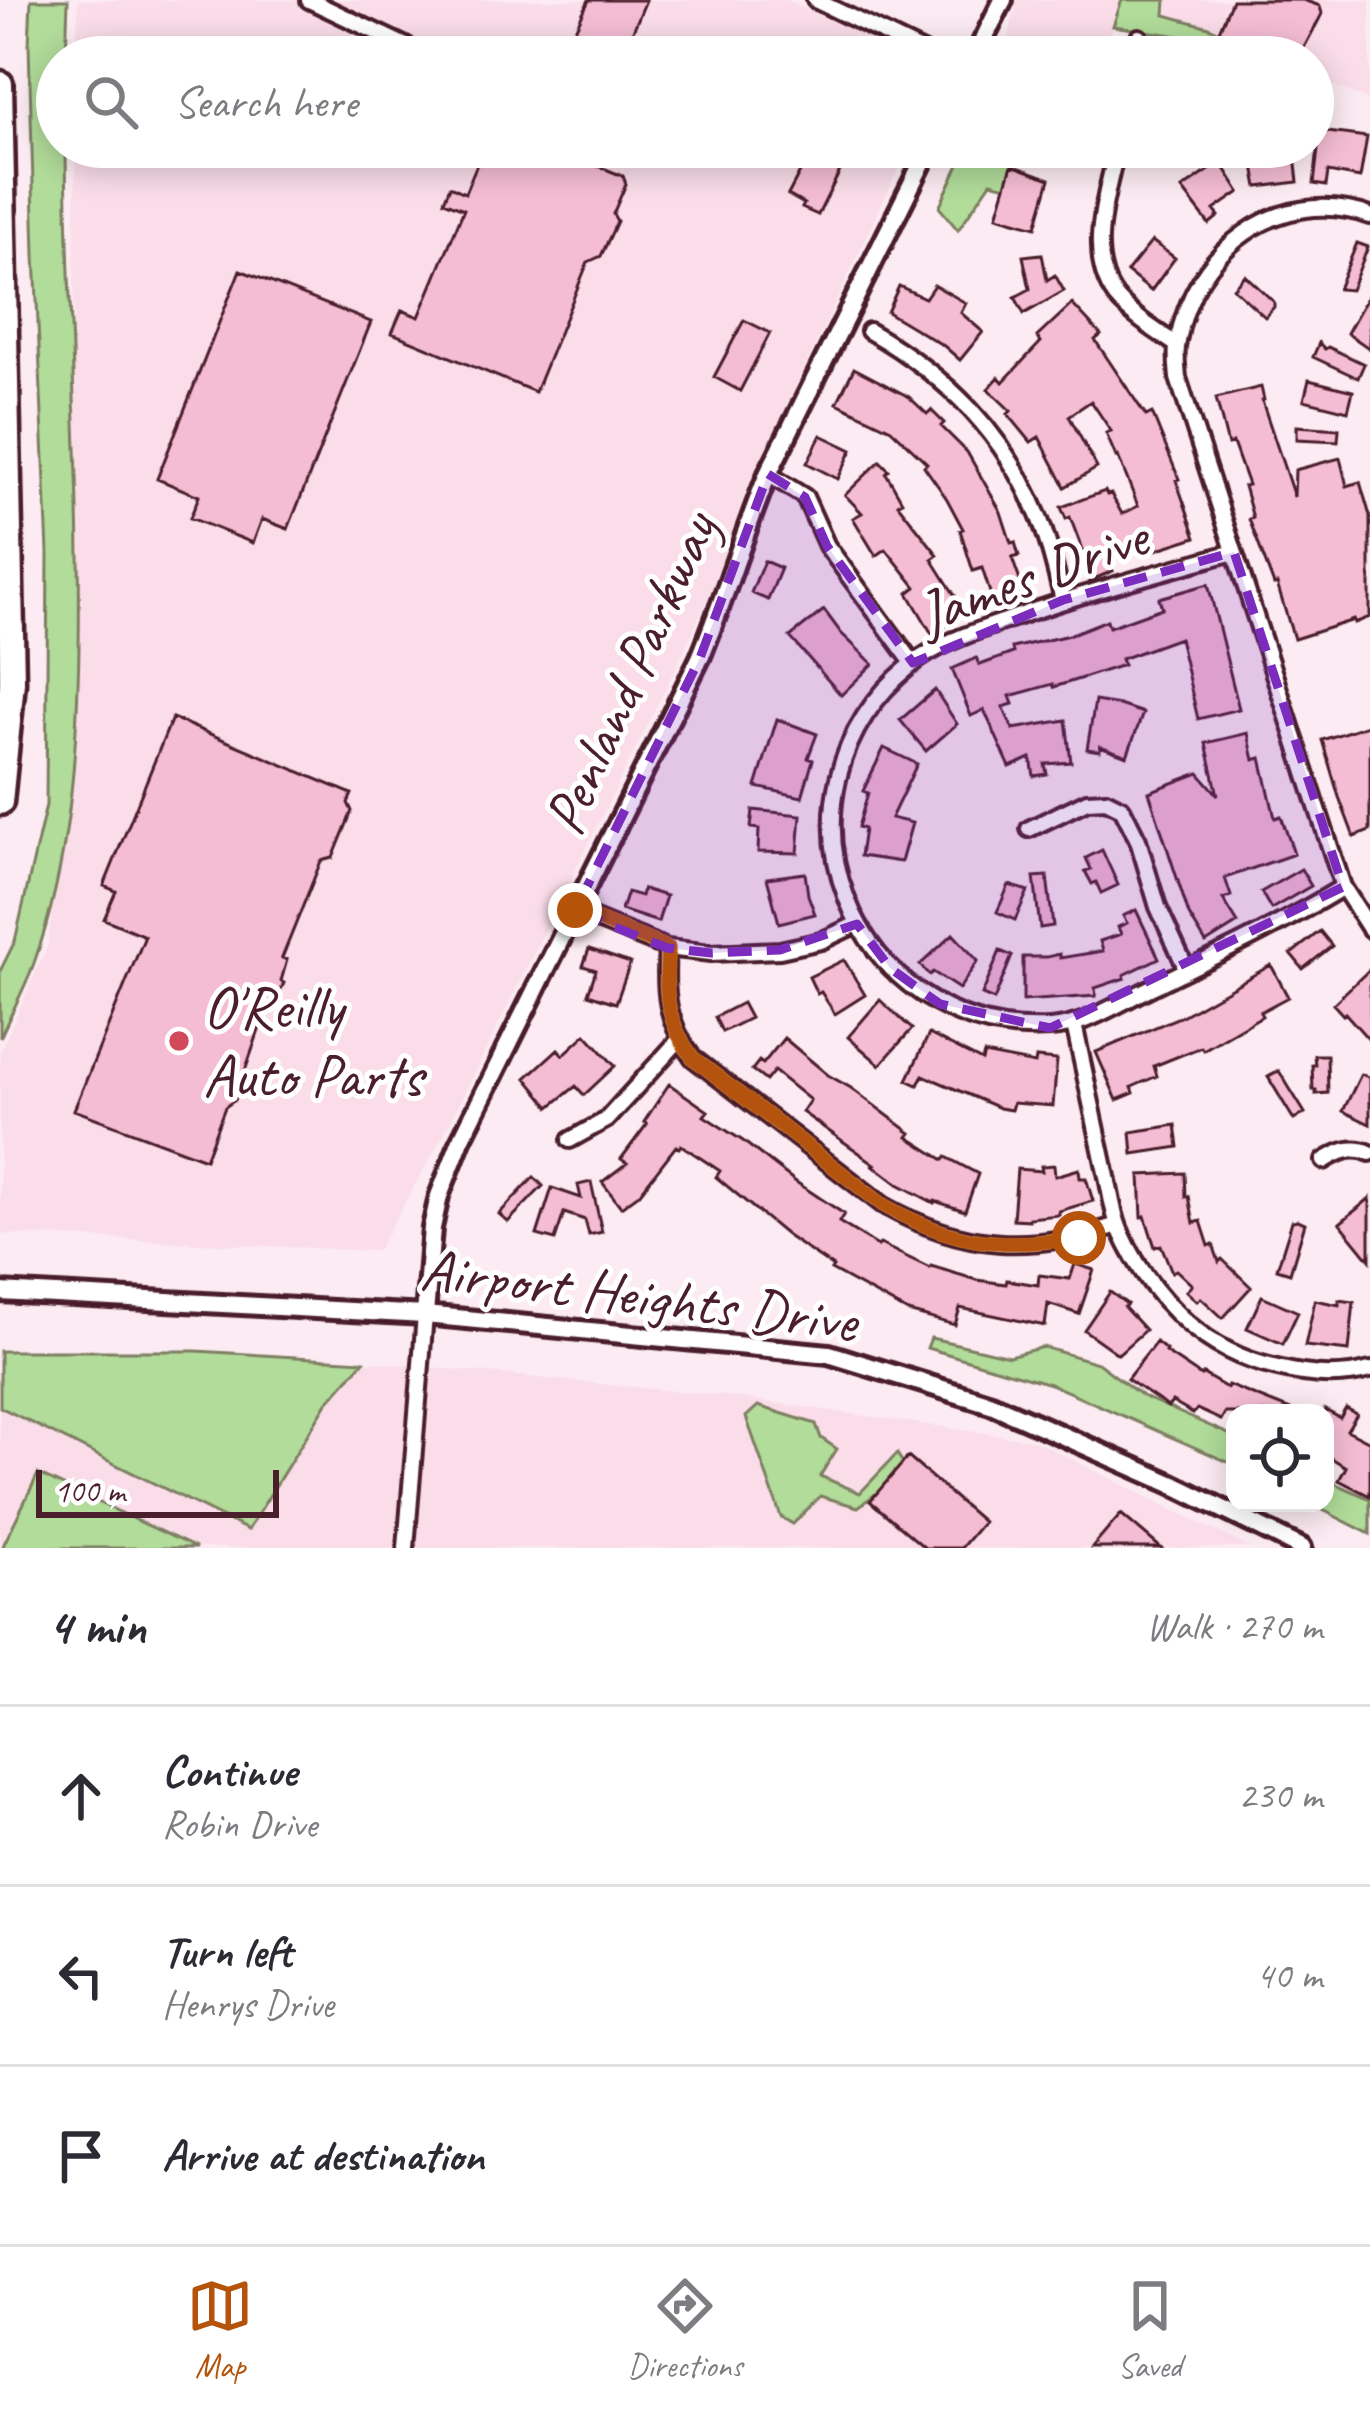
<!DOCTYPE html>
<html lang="en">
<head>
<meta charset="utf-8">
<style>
	:root { --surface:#fff; --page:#f7f7f7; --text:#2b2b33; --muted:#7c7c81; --line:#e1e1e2; --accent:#b45309 }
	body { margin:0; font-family:Caveat,sans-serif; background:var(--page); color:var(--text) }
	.controls { position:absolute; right:36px; bottom:36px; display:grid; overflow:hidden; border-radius:24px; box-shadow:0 6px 30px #0003 }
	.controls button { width:108px; height:108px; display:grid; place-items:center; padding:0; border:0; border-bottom:3px solid var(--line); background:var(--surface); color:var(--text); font:60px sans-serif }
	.scale { position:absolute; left:36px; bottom:30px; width:243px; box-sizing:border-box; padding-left:12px; border:6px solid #4a1f2b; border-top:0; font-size:33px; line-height:42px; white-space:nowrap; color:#4a1f2b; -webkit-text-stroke:9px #fff; paint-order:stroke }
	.stop { position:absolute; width:36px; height:36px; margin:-27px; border:9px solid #b45309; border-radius:50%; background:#fff }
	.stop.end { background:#b45309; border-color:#fff; box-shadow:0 3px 12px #0008 }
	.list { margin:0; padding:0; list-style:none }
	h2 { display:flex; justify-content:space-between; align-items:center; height:156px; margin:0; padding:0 48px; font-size:51px }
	h2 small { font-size:39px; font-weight:400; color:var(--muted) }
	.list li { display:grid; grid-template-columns:78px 1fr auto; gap:36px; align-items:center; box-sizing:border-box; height:180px; padding:0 48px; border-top:3px solid var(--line) }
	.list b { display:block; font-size:45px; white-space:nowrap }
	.list p { margin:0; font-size:39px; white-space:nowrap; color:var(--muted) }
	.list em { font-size:39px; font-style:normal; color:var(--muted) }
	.icon { flex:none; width:66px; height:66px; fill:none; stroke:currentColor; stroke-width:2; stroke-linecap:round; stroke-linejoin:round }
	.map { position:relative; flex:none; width:1370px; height:1548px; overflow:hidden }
	.search { position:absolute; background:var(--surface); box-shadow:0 6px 30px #0003; left:36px; right:36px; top:36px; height:132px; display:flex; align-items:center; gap:30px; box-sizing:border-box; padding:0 42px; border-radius:66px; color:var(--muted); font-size:45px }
	.sheet { height:696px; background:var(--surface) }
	nav { display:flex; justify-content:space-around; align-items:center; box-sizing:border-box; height:168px; border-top:3px solid var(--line); background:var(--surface); font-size:33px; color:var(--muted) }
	nav a { display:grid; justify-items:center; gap:6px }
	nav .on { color:var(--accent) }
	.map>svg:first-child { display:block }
	.built { fill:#fadde9 }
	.green { fill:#b1dc9a; stroke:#7e7e62; stroke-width:3 }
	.building { fill:#f5bdd3; stroke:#4a1f2b; stroke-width:3 }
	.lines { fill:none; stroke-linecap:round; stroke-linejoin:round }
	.minor-casing { stroke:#4a1f2b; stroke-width:22 }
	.tertiary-casing { stroke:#4a1f2b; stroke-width:26 }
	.motorway-casing { stroke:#4a1f2b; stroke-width:33 }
	.minor { stroke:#fff; stroke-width:14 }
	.tertiary { stroke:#fff; stroke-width:16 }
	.motorway { stroke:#fff; stroke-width:24 }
	.route { stroke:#b45309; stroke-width:15 }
	.marked { fill:#7b2cbf; fill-opacity:0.2; stroke:#7b2cbf; stroke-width:9; stroke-dasharray:24 15; stroke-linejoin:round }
	.poi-dot { fill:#d1495b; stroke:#fff; stroke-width:4.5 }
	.labels { text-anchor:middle; stroke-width:10; stroke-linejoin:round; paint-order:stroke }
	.street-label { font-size:60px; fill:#4a1f2b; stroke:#fff }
	.poi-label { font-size:60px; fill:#4a1f2b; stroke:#fff; text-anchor:start }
</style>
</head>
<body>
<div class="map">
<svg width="1370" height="1548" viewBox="0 0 1370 1548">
	<rect width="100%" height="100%" fill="#fcebf2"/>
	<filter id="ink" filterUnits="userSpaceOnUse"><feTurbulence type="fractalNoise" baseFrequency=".00833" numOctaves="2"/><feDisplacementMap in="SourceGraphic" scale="24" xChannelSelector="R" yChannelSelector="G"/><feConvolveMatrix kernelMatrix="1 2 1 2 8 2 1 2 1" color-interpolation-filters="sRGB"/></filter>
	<g filter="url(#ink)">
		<path class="built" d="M78,0H787L910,57H77Z
			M1017,0H1370V101L1313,77V57H1267L1244,47L1114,26L1096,57H1004Z
			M76,147H909L744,496L709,596L684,651L444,1134L377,1251L0,1234V1052L48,945L67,790Z
			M0,1351H196L364,1361L726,1396L1033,1440L1250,1548H0Z"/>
		<path class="green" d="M31,0H68L66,57H57V147H66C67,314 82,481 79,648C77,754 70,863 34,963C25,988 11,1013 0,1038V971L15,941L46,805L48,552L35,255L29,45Z
			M1122,0H1166L1165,15L1209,27L1231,38L1225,43L1113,26Z
			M988,147H1017L1020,153L1007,186L991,182L958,230L939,207L963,156Z
			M931,1338L1009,1356L1043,1347L1098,1363L1142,1396L1235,1437V1465L1050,1384L927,1348Z
			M0,1351H196L364,1361L327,1403L248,1530L0,1407Z
			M758,1406L816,1424L821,1438L837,1449L820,1476L860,1493L897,1454L903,1463L877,1493L858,1507L820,1496L793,1524L781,1517L746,1417Z
			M38,1474L196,1548H2Z
			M1325,1479L1370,1499V1534L1309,1503H1325Z"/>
		<path class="building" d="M589,0H646L622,57H562Z
			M1232,0H1303L1320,6L1322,14L1299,57H1274L1219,31Z
			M1320,131L1367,137L1360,178L1328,172L1326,186L1314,184Z
			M484,147H550L623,176L626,184L613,214L617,221L601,256L588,262L535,392L392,333L402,310L419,317L464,209L444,201L450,186L465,193Z
			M813,147H824L846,159L818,215L802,208L804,204L788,195Z
			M1263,147H1294L1298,182L1258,187L1251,149Z
			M1221,162L1240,192L1214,210L1219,216L1209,224L1182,189Z
			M1012,165L1050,179L1036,227L997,216Z
			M1152,241L1175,258L1151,291L1127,272Z
			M1357,243L1368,247L1351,290L1338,289Z
			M1042,254L1047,280L1055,275L1064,291L1024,314L1015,297L1030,289L1023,256Z
			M240,270L371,322L288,529L262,519L253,543L190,518L199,496L157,479Z
			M1245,275L1274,302V307L1265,317L1233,288Z
			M934,285L966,303L961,313L983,332L960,360L944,346L887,312L899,286L925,298Z
			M1370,292V349L1347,333Z
			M1072,304L1101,335L1095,340L1146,416L1152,413L1179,479L1176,480L1196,537L1149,552L1146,541L1107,558L1113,571L1089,581L1078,557L1084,554L1070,517L1066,519L1061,507L1105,491L1107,495L1111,494L1122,514L1138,506L1118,456L1116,457L1106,433L1111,431L1091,401L1069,416L1097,468L1065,487L1039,437L1031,442L1008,414L1011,411L988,389L999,377L1003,382L1041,342L1037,337Z
			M744,320L770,333L740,391L714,377Z
			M1319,343L1325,349L1328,347L1364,364L1358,378L1313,357Z
			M854,368L909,397L927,414L931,410L944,423L941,426L967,452L1001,512L1011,543L1015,542L1019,556L1012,558L1024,592L993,602L982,568L973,571L960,530L963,529L947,499L924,466L927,463L891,429L837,403Z
			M1309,380L1353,391L1348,411L1304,400Z
			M1261,387L1264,400L1262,401L1294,497L1295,470L1340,458L1347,486L1360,482L1370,516V617L1355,623L1354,620L1294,639L1277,584L1274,585L1249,519L1253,518L1244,486L1248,485L1233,443L1228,445L1216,398Z
			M1297,426L1339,429L1338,441L1297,439Z
			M821,435L852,450L838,479L807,463Z
			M880,461L889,470L886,473L902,501L898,504L938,555L932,559L966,613L932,634L908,593L916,587L886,549L876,556L853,518L862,513L845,495Z
			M764,561L781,568L768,600L751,593Z
			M1208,584L1239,709L1198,719L1179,638L1121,659L1123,665L1054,687L1053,684L1010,696L1013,704L1003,707L1013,729L1066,720L1071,762L1045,764L1047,774L1034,776L1031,758L1010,767L984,710L971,716L952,669L977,658L980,665L1013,653L1012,648L1069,635L1107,620L1109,627L1162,608L1159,598Z
			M824,610L841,633L873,664L841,695L790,637Z
			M935,690L957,724L926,751L900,720Z
			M1095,701L1119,705L1143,713L1127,756L1100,746V751L1087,749Z
			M172,718L352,794L348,803L352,811L333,858L321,861L282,958L287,960L281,981L284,983L271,1013L266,1010L235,1100L225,1107L205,1159L74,1110L145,936L104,919L116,891L104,886Z
			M777,719L817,734L808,758L813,760L802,797L756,787Z
			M1370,724V831L1354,837L1339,797L1322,740Z
			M1248,733L1254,760L1261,758L1275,818L1281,816L1294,854L1225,878L1231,896L1223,899L1238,923L1206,943L1189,915L1149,792L1199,773L1218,795L1206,743Z
			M884,748L917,764L891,818L912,823L901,862L860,856L864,829L858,827L868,793L863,791Z
			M753,810L801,815L798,853L758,852L759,829L751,828Z
			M1102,850L1118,885L1101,893L1096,882L1092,884L1085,871L1091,869L1086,858Z
			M1301,869L1311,886L1271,909L1261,892Z
			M805,873L808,895L815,914L779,923L767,878Z
			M1047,876L1053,926L1040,928L1034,877Z
			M1009,885L1028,891L1015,920L997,912Z
			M643,889L666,896L658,922L621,910L627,892L641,896Z
			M1136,910L1159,958L1124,975L1125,978L1095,988L1096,996L1023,1001V957H1047L1060,954V958L1103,951L1100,941L1121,934L1118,927L1127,923L1123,916Z
			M1320,931L1332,946L1303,969L1291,954Z
			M953,934L978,961L959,989L933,972L929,975L920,965Z
			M589,949L630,963L616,1003L588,994L596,970L583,966Z
			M1000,951L1012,956L994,1000L982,995Z
			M844,960L865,995L835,1014L821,992L817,994L809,977Z
			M1271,965L1288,997L1260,1012L1262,1016L1203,1050L1201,1047L1154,1066L1157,1076L1132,1087L1134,1093L1117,1100L1096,1052L1182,1016Z
			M1370,969V1041L1345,1013L1343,1015L1333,1004Z
			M880,1000L912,1029L880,1065L848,1037Z
			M742,1003L750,1018L722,1032L715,1017Z
			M586,1034L615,1066L584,1095L576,1086L550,1107L526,1078L558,1049L563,1055Z
			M929,1034L982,1061L984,1054L1035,1064L1036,1058L1057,1060L1053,1106L1013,1103L1011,1110L999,1108L923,1075L918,1085L907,1080Z
			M784,1038L828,1075L851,1088L911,1133L908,1137L944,1160L946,1157L978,1174L965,1211L935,1201L934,1203L898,1184L873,1165L875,1164L802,1112L810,1100L774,1071L766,1081L752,1070L759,1061L763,1064Z
			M1314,1055H1327L1328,1093L1316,1094V1090H1313L1312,1065H1315Z
			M1279,1071L1305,1113L1294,1120L1268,1077Z
			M1361,1074L1370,1078V1124L1343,1111Z
			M669,1084L708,1111L704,1116L743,1141L796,1182L844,1214L839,1222L878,1246L880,1244L930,1268L931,1266L977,1280L1006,1284L1007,1280L1038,1285L1039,1275L1070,1279L1075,1264L1094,1270L1079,1314L1048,1304L1045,1326L960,1308L955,1325L908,1312L831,1270L833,1267L786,1235L716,1177L720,1171L681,1145L679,1148L676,1146L639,1194L621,1207L602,1182L627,1163L621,1159L647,1124L644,1122Z
			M1176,1125L1179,1147L1133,1154L1131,1132Z
			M1054,1165L1055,1176L1079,1169L1080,1178H1086L1093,1201L1059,1211V1215L1029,1218V1220L1013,1219L1017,1169L1042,1171L1041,1166Z
			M1185,1173L1186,1197L1189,1196L1194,1223L1201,1221L1209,1246L1213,1244L1219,1262L1222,1259L1251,1287L1223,1318L1201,1298L1197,1301L1186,1291L1192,1285L1176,1270L1172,1272L1161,1245L1155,1247L1145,1216L1142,1217L1140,1175Z
			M534,1177L543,1186L508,1222L499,1214Z
			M591,1182L602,1232L589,1235L585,1220L564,1213L555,1240L537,1235L552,1188L581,1198L578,1185Z
			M1370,1198V1260L1340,1223Z
			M1298,1220L1305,1223L1290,1273L1277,1269L1292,1221Z
			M1110,1292L1127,1304L1124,1307L1145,1330L1118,1354L1084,1330Z
			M1262,1296L1298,1312L1283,1344L1247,1328Z
			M1315,1300L1339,1305V1300L1354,1302L1349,1351L1305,1346Z
			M1156,1342L1166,1350L1165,1352L1201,1376L1203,1374L1227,1388L1228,1385L1298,1413H1225L1221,1420L1197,1409L1193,1414L1172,1402L1168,1407L1127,1379Z
			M1346,1408L1357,1414L1347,1430L1370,1442V1496L1339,1480L1346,1467L1325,1454V1410L1340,1418Z
			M908,1457L983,1522L961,1548H925L870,1501Z
			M1121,1514L1161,1548H1092Z"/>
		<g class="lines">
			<defs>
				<path id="minor" d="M309,0L429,57
					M815,0L933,57
					M1135,57L1139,37
					M1117,147C1108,193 1084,255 1116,297C1132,316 1156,331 1177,345
					M1370,216C1279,184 1193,251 1178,341C1175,353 1177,366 1178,378L1343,887L1370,929
					M869,331C947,376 1006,434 1040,520C1050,545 1056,573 1063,600
					M768,474L805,497L827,546L913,663
					M1234,552C1158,573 1082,593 1008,620C975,632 938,643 910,666C755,793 850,1039 1050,1028C1085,1026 1119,1003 1150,988C1215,956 1281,925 1343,887
					M1029,829L1087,801L1106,800L1122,808L1138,840L1158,907L1187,970
					M575,911L667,948L711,953L780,950L821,941L857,924
					M667,948C664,992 666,1022 693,1058L883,1205C964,1251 1030,1253 1118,1225
					M1074,1024C1084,1072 1095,1120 1105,1168C1110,1188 1112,1211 1120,1230C1147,1291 1196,1345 1262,1364C1297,1374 1334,1380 1370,1370
					M570,1140L606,1120L679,1040
					M1324,1161C1338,1152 1353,1145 1370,1153
					M406,1548L425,1315"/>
				<path id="tertiary" d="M975,57L1003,0
					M0,1292L425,1315L829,1354L991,1404L1172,1484L1302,1548
					M425,1315L432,1228L439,1196L461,1140L700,658C725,598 743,535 768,474L930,147"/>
				<path id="motorway" d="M0,84L12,682L0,802"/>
			</defs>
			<use href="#minor" class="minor-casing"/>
			<use href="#tertiary" class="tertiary-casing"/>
			<use href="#motorway" class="motorway-casing"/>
			<use href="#minor" class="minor"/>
			<use href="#tertiary" class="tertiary"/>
			<use href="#motorway" class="motorway"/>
		</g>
	</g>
	<g class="lines" filter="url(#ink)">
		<path class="route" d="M575,910L668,948C664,992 666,1022 693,1058L883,1205C954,1245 999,1248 1079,1238"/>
	</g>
	<path class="marked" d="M768,474L805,497L827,546L913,663L1063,600L1234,552L1343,887L1050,1028L940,1004L890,968L857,924L780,950L711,953L667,948L575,911L700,658Z"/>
	<circle class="poi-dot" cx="179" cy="1041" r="12"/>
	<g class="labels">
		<g class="street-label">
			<text transform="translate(1032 574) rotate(-20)" y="21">James Drive</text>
			<text transform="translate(629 673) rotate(-66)" y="21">Penland Parkway</text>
			<text transform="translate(639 1294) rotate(7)" y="21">Airport Heights Drive</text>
		</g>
		<g class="poi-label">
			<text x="203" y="1027">O'Reilly<tspan x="203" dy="69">Auto Parts</tspan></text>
		</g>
	</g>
</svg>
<div class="controls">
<button><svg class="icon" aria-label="locate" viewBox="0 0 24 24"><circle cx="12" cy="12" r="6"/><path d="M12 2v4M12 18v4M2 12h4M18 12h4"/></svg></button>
</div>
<div class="scale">100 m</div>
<div class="stop" style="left:1079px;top:1238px"></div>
<div class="stop end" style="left:575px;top:910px"></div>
<div class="search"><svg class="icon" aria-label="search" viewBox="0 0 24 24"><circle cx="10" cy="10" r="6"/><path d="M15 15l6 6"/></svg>Search here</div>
</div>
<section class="sheet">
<h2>4 min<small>Walk · 270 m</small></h2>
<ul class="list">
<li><svg class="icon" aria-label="ahead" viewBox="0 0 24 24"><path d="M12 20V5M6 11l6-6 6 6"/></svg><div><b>Continue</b><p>Robin Drive</p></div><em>230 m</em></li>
<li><svg class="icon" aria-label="left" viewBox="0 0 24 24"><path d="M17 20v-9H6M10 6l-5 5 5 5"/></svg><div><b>Turn left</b><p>Henrys Drive</p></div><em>40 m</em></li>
<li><svg class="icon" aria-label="arrive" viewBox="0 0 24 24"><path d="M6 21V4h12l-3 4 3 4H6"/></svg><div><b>Arrive at destination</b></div></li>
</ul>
</section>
<nav>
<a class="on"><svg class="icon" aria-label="map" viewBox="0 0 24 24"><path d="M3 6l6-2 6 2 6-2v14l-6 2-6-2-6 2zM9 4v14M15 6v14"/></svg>Map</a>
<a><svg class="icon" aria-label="directions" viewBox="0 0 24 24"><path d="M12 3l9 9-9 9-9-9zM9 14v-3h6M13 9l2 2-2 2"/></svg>Directions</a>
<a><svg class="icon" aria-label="saved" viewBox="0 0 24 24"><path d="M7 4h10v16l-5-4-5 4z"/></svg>Saved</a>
</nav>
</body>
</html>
